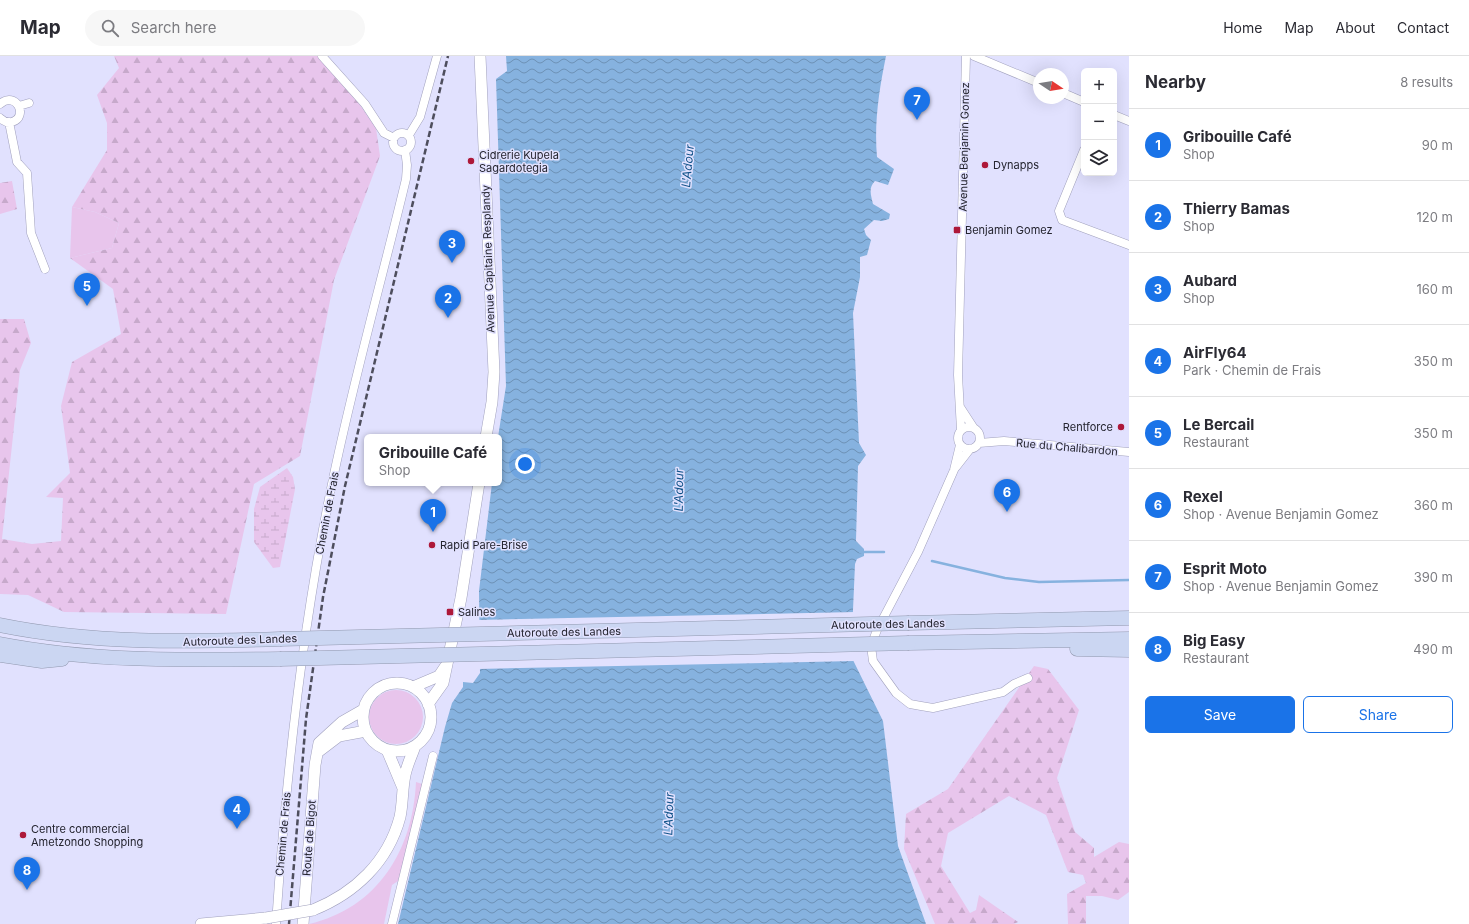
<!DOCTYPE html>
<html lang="en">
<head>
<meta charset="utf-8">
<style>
	:root { --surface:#fff; --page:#f7f7f7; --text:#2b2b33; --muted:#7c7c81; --line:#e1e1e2; --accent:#1a73e8 }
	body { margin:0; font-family:Inter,sans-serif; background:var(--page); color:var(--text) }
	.controls { position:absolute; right:12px; top:12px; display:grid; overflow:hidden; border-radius:6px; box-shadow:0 4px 16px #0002 }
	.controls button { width:36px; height:36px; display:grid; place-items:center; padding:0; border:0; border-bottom:1px solid var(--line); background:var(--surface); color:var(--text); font:20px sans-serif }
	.compass { position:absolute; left:1033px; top:12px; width:36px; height:36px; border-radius:50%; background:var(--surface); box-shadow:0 4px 16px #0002; rotate:102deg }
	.you { position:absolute; left:525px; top:408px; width:14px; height:14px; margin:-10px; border:3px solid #fff; border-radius:50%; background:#1a73e8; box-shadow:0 0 0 6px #1a73e833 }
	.badge { display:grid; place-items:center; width:26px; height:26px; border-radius:50%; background:var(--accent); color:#fff; font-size:13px; font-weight:700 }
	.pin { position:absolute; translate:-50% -33px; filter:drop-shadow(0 1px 2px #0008) }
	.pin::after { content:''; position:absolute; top:21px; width:14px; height:12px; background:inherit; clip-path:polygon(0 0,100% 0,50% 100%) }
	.popup { position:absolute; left:364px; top:378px; width:138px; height:52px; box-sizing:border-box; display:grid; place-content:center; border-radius:6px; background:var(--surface); filter:drop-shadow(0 1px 3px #0005); font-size:13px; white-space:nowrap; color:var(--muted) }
	.popup b { font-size:15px; color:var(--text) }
	.popup::after { content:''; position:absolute; left:50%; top:100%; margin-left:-8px; border:8px solid transparent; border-top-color:var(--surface) }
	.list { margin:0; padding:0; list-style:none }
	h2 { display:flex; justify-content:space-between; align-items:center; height:52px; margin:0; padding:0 16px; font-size:17px }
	h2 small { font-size:13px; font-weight:400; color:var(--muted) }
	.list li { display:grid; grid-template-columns:26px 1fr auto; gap:12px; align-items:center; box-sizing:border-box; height:72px; padding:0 16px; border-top:1px solid var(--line) }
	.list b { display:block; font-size:15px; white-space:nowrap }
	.list p { margin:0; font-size:13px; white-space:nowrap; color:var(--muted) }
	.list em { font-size:13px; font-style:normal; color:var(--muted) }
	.actions { display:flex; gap:8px; padding:12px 16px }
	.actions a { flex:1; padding:9px 0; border:1px solid var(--accent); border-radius:6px; text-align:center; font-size:14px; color:var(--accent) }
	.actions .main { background:var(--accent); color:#fff }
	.icon { flex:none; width:22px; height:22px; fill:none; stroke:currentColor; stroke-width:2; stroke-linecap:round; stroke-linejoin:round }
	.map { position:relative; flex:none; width:1129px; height:868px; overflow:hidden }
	header { display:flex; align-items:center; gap:24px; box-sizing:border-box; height:56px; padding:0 20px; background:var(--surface); border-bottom:1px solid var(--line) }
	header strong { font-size:19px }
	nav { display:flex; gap:22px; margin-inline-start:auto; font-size:14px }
	.search { width:280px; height:36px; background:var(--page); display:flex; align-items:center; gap:10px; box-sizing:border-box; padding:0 14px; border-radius:22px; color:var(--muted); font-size:15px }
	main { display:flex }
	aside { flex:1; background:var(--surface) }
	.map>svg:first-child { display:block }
	.green { fill:#e8c5ec }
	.forest { fill:url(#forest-firs) }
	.wetland { fill:url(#wetland-marsh) }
	.water { fill:url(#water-waves) }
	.pier { fill:#e1e1fe }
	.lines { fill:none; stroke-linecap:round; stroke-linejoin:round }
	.stream { stroke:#86b2df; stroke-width:2.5 }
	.minor-casing { stroke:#a1a1bd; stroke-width:9 }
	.secondary-casing { stroke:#a1a1bd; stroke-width:12 }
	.motorway-casing { stroke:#9198ae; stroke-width:15 }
	.minor { stroke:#fff; stroke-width:8 }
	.secondary { stroke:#fff; stroke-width:11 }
	.motorway { stroke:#cbd6f2; stroke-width:14 }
	.rail { stroke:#4e4e5d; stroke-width:2.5; stroke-dasharray:6 3; stroke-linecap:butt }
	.secondary-bridge-casing { stroke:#a1a1bd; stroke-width:12; stroke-linecap:butt }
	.motorway-bridge-casing { stroke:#9198ae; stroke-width:15; stroke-linecap:butt }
	.secondary-bridge { stroke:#fff; stroke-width:11 }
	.motorway-bridge { stroke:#cbd6f2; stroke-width:14 }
	.poi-dot { fill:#ad1839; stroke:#e1e1fe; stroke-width:1.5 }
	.labels { text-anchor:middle; stroke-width:3; stroke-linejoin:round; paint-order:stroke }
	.street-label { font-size:11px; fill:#24242f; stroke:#e1e1fe }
	.poi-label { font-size:11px; fill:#24242f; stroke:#e1e1fe; text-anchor:start }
	.water-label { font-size:12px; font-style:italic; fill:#0e5188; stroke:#e1e1fe }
</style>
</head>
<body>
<header>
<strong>Map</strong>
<div class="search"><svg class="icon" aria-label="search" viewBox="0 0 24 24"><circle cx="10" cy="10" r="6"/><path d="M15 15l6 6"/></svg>Search here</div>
<nav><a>Home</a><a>Map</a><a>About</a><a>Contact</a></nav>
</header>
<main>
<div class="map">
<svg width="1129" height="868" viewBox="0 0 1129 868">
	<defs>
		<pattern id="forest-firs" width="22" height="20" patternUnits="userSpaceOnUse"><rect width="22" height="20" fill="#e8c5ec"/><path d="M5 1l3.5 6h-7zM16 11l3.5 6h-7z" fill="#c7a9cb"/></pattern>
		<pattern id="wetland-marsh" width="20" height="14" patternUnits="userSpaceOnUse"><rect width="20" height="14" fill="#e8c5ec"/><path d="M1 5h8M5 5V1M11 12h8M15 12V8" fill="none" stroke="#c7a9cb"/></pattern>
		<pattern id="water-waves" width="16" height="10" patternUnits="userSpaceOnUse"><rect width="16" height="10" fill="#86b2df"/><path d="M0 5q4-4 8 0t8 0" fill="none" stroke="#6d91b5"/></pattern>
	</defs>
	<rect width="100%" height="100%" fill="#e1e1fe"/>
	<path class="green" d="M72,151L95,156L119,167L112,192L70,202Z
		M369 661a27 27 0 1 1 54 0a27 27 0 1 1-54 0Z
		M416,726L422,728L409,786L398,825L392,829L384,868H309C378,852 413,794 416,726Z"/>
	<path class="forest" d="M114,0H326L376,72L380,100L334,224L300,400L254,428L226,558L64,556L28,539L0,538V263H24L31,287L20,314L2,483L32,488L61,485L63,442L46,441L70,417L61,350L72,306L121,278L113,233L70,202L112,192L119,167L95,156L72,151L107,94V67L97,39L119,12Z
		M12,125L17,153L0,158V127Z
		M1034,610L1048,613L1079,654L1057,722L1075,776L1094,792V801L1119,786L1129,788V836L1118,844L1102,840H1086V868H1068L1067,838L1086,827L1083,819L1068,816L1046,759L1009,740L948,777L941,810L970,857L976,854L979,839L1018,866L1014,868H935L904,793L906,758L948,733Z"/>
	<path class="wetland" d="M287,412L293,421L295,433L280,511L273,512L254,486V453L260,431Z"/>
	<path class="water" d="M506,0H886C879,34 874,67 877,101L894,113L888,129L875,125C868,132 871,139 873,148L890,158L889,163L882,165L874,164L864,173L866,179L871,184L867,199L860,201V221L853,257L859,387L866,399L858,410L856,485L864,493V500L857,503L855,508L851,600L883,665L898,790L926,868H398L445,671L452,647L463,631V626L473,627L480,617L479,535L492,427H499L498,381L506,330L496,23L507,15Z"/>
	<path class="pier" d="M855,556L853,600L854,605L478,613L477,564Z"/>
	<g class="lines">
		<path class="stream" d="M860,496H884
			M932,505L1005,522L1039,526L1129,524"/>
		<defs>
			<path id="minor" d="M322,0L365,48L384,77L394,82
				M974,0L1039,27
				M1063,37L1084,46
				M0,48C16,34 29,61 12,66C7,67 3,65 0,62
				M19,50L29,47
				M1114,59L1129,65
				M9,66L17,106L27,117L31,177L45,213
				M393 86a9 9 0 1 1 18 0a9 9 0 1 1-18 0Z
				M409,79L420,61L437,0
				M1084,94L1059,155L1062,164L1129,189
				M960,351L973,371
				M958 382a11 11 0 1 1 22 0a11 11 0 1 1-22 0Z
				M961,374L958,319L966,0
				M979,387L1004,385L1129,396
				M960,389L954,414L918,496L877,574L871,590L873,605L896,637L910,648L921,650L933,652L1003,636L1014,628L1028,622
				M956,411L970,393
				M276,868C286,719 302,569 333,423C354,322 382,223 406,123L407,109L405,94
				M392,868L433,700"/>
			<path id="secondary" d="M480,0L494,316L492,346L486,381
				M363 661a34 34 0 1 1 68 0a34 34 0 1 1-68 0Z
				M413,631L439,620L445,611
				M428,648L443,627L461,542L479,427
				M387,694L403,732
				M318,696L339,680L366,675
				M313,854C355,837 388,806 400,761C403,747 402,733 405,719C407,709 412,699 415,690
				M201,868L266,862
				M303,868L315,709L319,687L342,666L363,654"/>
			<path id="motorway" d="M909,567L1129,562
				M0,569C93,588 186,586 280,583
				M909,587L1129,583
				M0,588C93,606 186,604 280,603
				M1077,593L1129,594
				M0,599L42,605L62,603"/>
		</defs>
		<use href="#minor" class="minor-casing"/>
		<use href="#secondary" class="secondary-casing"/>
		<use href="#motorway" class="motorway-casing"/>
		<use href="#minor" class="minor"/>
		<use href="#secondary" class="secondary"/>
		<use href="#motorway" class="motorway"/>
		<path class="rail" d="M289,868L306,663L323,541L345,430L448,0"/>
		<defs>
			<path id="secondary-bridge" d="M266,862L313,854"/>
			<path id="motorway-bridge" d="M280,583L909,567
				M280,603L909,587"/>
		</defs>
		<use href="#secondary-bridge" class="secondary-bridge-casing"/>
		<use href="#motorway-bridge" class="motorway-bridge-casing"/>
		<use href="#secondary-bridge" class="secondary-bridge"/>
		<use href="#motorway-bridge" class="motorway-bridge"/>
	</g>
	<g class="poi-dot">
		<circle cx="471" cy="105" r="4"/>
		<circle cx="985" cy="109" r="4"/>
		<rect x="953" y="170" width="8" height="8" rx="2"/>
		<circle cx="1121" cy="371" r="4"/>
		<circle cx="432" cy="489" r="4"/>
		<rect x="446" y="552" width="8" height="8" rx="2"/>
		<circle cx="23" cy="779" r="4"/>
	</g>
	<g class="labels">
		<g class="street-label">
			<text transform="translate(964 91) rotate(-89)" y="4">Avenue Benjamin Gomez</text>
			<text transform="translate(488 203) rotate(-92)" y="4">Avenue Capitaine Resplandy</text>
			<text transform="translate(1067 391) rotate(5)" y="4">Rue du Chalibardon</text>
			<text transform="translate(327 457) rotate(-79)" y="4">Chemin de Frais</text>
			<text transform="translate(888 568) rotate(-1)" y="4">Autoroute des Landes</text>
			<text transform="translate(564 576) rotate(-1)" y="4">Autoroute des Landes</text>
			<text transform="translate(240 584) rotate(-2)" y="4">Autoroute des Landes</text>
			<text transform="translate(283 778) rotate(-85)" y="4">Chemin de Frais</text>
			<text transform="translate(309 782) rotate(-86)" y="4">Route de Bigot</text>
		</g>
		<g class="poi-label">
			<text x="479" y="103">Cidrerie Kupela<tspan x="479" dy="13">Sagardotegia</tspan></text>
			<text x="993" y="113">Dynapps</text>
			<text x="965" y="178">Benjamin Gomez</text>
			<text x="1113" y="375" text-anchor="end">Rentforce</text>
			<text x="440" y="493">Rapid Pare-Brise</text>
			<text x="458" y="560">Salines</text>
			<text x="31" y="777">Centre commercial<tspan x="31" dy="13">Ametzondo Shopping</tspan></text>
		</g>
		<g class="water-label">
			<text transform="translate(688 110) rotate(-85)" y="4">L'Adour</text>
			<text transform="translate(679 434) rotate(-89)" y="4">L'Adour</text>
			<text transform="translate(669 758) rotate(-88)" y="4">L'Adour</text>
		</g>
	</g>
</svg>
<div class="controls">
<button>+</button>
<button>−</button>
<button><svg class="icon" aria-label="layers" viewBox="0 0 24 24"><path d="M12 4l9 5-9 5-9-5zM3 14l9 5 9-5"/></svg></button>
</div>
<svg class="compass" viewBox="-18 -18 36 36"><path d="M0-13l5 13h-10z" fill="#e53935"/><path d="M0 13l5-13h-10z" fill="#7c7c81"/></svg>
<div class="you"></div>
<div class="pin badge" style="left:433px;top:476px">1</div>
<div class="popup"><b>Gribouille Café</b>Shop</div>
<div class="pin badge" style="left:448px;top:262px">2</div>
<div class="pin badge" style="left:452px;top:207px">3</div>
<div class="pin badge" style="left:237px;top:773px">4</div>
<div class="pin badge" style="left:87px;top:250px">5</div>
<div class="pin badge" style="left:1007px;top:456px">6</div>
<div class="pin badge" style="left:917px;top:64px">7</div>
<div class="pin badge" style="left:27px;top:834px">8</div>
</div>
<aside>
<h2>Nearby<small>8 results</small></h2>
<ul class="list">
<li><span class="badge">1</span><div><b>Gribouille Café</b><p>Shop</p></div><em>90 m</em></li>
<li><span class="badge">2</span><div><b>Thierry Bamas</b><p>Shop</p></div><em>120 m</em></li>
<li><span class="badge">3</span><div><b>Aubard</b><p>Shop</p></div><em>160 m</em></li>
<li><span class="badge">4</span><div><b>AirFly64</b><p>Park · Chemin de Frais</p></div><em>350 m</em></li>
<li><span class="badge">5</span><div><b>Le Bercail</b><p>Restaurant</p></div><em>350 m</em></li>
<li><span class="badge">6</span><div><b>Rexel</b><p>Shop · Avenue Benjamin Gomez</p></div><em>360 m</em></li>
<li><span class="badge">7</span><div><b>Esprit Moto</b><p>Shop · Avenue Benjamin Gomez</p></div><em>390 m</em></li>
<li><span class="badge">8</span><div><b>Big Easy</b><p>Restaurant</p></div><em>490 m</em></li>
</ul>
<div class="actions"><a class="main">Save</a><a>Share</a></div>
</aside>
</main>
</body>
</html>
